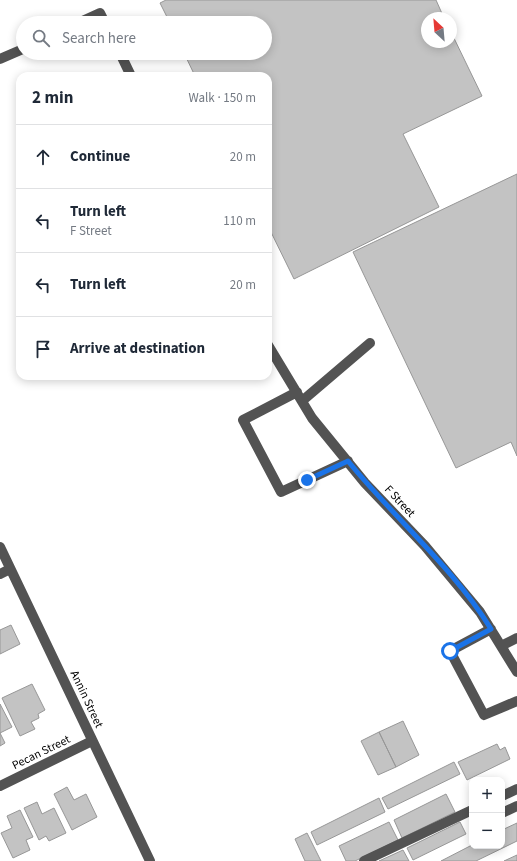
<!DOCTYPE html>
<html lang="en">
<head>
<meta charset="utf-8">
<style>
	:root { --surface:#fff; --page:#f2f2f3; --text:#1f2937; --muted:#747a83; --line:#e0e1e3 }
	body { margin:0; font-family:"Source Sans 3",sans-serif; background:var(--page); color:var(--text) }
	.controls { position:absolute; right:12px; bottom:12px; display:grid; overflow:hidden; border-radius:8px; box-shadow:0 2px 10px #0003 }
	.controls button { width:36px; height:36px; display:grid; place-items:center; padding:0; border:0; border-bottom:1px solid var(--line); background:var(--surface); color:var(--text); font:20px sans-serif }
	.compass { position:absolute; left:421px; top:12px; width:36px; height:36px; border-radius:50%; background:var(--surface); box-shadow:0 2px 10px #0003; rotate:334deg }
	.stop { position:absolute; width:12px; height:12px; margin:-9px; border:3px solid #1a73e8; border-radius:50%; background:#fff }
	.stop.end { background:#1a73e8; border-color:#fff; box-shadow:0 1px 4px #0008 }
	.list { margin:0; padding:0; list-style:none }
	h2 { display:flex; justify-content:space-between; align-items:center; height:52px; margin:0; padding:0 16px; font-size:17px }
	h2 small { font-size:13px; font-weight:400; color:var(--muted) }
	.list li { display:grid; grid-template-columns:26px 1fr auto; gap:12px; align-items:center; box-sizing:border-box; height:64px; padding:0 16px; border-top:1px solid var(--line) }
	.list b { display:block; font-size:15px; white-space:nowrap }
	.list p { margin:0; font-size:13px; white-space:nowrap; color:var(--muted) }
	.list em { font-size:13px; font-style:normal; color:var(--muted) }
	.icon { flex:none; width:22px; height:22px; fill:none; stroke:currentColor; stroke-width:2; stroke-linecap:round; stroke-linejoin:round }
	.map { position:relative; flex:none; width:517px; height:861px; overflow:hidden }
	.search { position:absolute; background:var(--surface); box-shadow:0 2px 10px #0003; left:16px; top:16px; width:256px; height:44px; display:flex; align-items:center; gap:10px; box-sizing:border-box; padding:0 14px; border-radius:22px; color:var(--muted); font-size:15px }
	.panel { position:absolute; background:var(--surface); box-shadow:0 2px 10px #0003; left:16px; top:72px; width:256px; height:308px; border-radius:12px }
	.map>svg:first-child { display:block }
	.building { fill:#c3c3c3; stroke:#979797 }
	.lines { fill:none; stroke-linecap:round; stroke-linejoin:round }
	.minor { stroke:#535353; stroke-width:10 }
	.route { stroke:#1a73e8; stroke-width:5 }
	.labels { text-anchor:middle; stroke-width:3; stroke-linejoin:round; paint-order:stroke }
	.street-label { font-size:12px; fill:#000; stroke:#fff }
</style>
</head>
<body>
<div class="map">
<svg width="517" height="861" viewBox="0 0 517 861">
	<rect width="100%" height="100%" fill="#fff"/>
	<path class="building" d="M166,0H436L444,18H427V42H451V32L482,96L403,134L439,207L294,279L268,226V76H195L184,53H265V23H170L160,3Z
		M517,174V456L511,442L456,468L353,252Z
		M11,625L20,644L0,654V630Z
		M32,684L45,710L38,714L39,718L31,722L35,729L20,736L2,698Z
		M0,704L12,727L0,733L5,743L0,746Z
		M403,721L419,755L396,767L379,732Z
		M379,732L396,767L378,775L361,741Z
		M497,744L500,750L505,747L510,759L467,780L458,762Z
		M454,762L460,774L388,809L382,798Z
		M67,787L74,800L86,794L97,817L72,830L54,794Z
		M446,794L455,812L402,838L394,820Z
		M379,798L385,812L317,845L311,832Z
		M37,802L42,814L54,808L66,833L49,841L46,836L39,840L24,808Z
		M20,810L33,837L26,840L30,850L13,858L1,833L12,828L7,816Z
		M389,822L398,840L355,861H346L339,846Z
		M460,822L466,834L413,860L407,848Z
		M517,823V841L476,861H441L472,845L502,846V830Z
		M307,833L321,861H305L295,839Z
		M403,850L409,861H379Z
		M517,855V861H504Z"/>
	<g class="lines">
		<path class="minor" d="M78,23L100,13L105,23
			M120,53L131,76
			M0,59L23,49
			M268,345L312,418L365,483L425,546L480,612L517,672
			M297,392L243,420L281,492L348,461
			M302,401L370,343
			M0,547L150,861
			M0,574L10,569
			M491,629L450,651L484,715L517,701
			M501,646L517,638
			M0,786L92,741
			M502,796L517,789
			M502,813L517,806
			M364,861L472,810"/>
	</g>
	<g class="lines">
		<path class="route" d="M307,480L348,461C394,518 453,567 491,629L450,651"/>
	</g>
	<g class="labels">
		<g class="street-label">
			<text transform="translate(400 501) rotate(47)" y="4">F Street</text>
			<text transform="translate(87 699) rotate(65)" y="4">Annin Street</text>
			<text transform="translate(41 752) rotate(-26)" y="4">Pecan Street</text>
		</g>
	</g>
</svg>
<div class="controls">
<button>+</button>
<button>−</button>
</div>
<svg class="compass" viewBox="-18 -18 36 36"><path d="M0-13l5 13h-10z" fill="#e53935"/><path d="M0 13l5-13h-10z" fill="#747a83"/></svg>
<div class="stop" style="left:450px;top:651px"></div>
<div class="stop end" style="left:307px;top:480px"></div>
<div class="search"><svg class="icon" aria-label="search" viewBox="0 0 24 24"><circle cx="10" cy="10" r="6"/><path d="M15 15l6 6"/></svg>Search here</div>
<section class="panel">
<h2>2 min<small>Walk · 150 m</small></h2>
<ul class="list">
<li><svg class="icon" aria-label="ahead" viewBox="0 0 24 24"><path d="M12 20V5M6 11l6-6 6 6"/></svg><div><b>Continue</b></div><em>20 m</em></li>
<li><svg class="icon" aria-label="left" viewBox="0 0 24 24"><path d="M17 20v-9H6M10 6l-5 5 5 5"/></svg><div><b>Turn left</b><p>F Street</p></div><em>110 m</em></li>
<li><svg class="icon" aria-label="left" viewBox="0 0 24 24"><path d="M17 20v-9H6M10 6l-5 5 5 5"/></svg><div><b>Turn left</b></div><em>20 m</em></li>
<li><svg class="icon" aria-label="arrive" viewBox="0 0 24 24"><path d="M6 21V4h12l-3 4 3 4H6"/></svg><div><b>Arrive at destination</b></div></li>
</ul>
</section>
</div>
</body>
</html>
